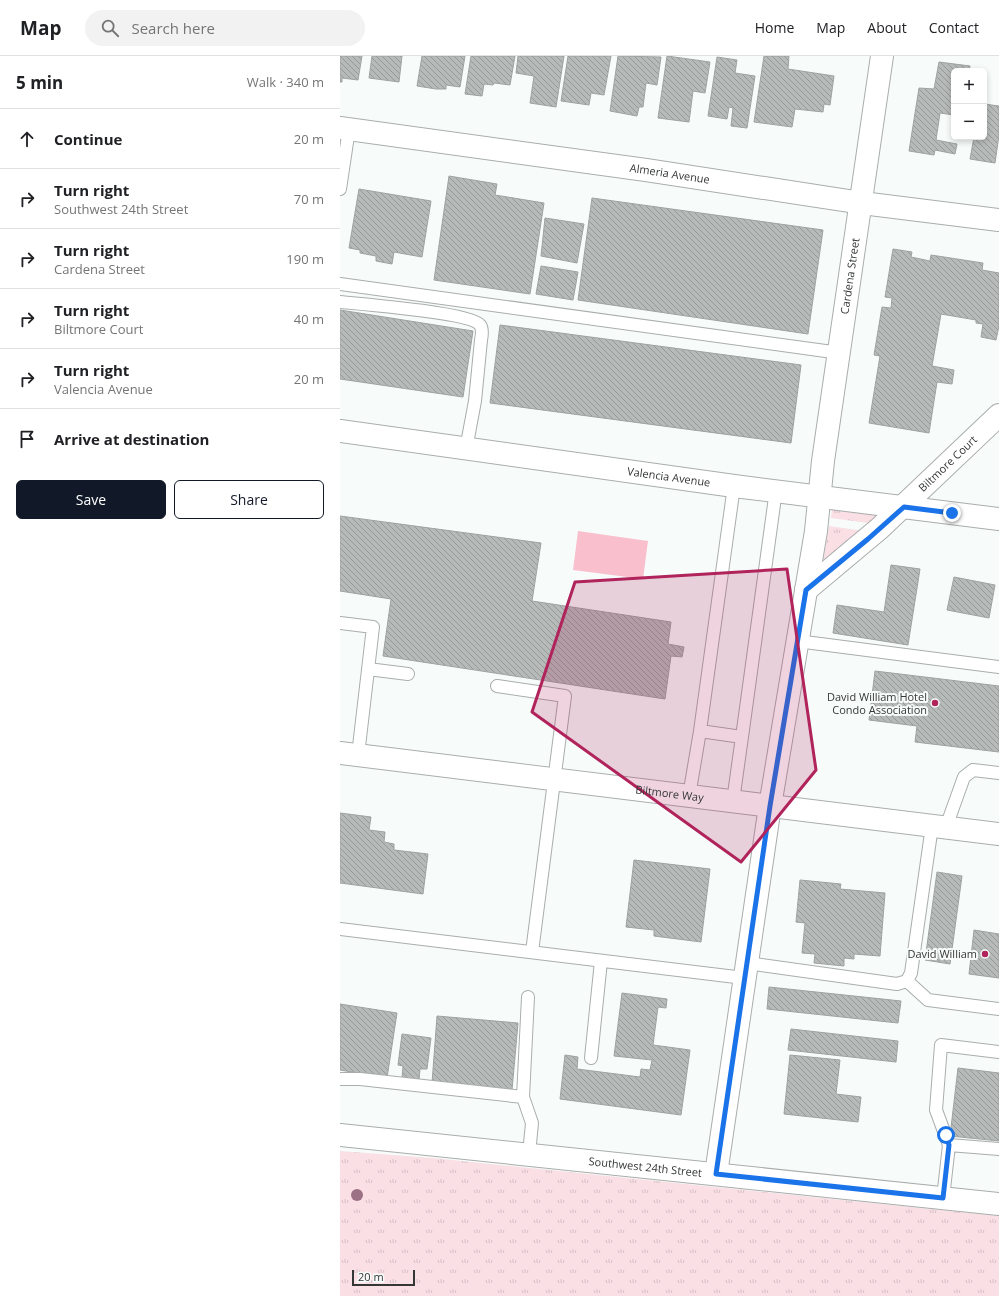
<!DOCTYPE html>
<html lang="en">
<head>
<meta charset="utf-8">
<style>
	:root { --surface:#fff; --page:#f2f2f2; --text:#202124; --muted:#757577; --line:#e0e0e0; --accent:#111827 }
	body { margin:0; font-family:"Open Sans",sans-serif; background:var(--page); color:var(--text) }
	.controls { position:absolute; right:12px; top:12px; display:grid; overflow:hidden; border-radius:6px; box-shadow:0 2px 6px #0003 }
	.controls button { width:36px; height:36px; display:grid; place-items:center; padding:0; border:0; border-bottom:1px solid var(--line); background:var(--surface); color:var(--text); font:20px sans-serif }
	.scale { position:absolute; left:12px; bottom:10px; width:63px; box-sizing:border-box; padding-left:4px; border:2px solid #353737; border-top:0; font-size:11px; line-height:14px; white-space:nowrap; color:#353737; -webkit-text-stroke:3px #f7fcfb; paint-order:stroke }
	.stop { position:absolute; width:12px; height:12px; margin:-9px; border:3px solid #1a73e8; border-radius:50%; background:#fff }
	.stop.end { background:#1a73e8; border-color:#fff; box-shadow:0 1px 4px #0008 }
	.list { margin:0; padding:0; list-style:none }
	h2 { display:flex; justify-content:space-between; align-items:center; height:52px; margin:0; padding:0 16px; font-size:17px }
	h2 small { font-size:13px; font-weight:400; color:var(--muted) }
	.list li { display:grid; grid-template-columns:26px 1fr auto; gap:12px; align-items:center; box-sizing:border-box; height:60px; padding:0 16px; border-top:1px solid var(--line) }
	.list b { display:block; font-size:15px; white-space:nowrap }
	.list p { margin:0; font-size:13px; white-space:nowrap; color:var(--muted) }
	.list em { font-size:13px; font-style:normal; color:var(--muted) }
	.actions { display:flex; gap:8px; padding:12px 16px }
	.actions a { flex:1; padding:9px 0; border:1px solid var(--accent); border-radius:6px; text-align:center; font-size:14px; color:var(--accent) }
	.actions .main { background:var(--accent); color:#fff }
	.icon { flex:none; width:22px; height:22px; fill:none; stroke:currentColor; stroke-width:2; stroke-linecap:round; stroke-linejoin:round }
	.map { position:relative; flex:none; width:659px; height:1240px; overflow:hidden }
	header { display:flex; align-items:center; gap:24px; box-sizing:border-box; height:56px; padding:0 20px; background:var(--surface); border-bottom:1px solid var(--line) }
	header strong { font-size:19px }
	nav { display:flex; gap:22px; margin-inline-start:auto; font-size:14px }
	.search { width:280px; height:36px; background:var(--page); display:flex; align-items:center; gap:10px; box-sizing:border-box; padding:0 14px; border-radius:22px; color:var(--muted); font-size:15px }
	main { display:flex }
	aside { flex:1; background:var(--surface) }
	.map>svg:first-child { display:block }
	.grass { fill:url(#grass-tufts) }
	.garden { fill:#fadfe5 }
	.water { fill:#f9bfcd }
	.building { fill:url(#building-back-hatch); stroke:#9ea2a1 }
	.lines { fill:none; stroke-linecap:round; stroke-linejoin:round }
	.service-casing { stroke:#a9adac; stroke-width:14 }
	.minor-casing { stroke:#a9adac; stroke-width:24 }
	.tertiary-casing { stroke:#a9adac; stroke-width:24 }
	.service { stroke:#fff; stroke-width:12 }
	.minor { stroke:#fff; stroke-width:22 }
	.tertiary { stroke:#fff; stroke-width:22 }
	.tree { fill:#9d7185 }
	.route { stroke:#1a73e8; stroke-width:5 }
	.marked { fill:#b0235b; fill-opacity:0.2; stroke:#b0235b; stroke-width:3; stroke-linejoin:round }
	.poi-dot { fill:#b0235b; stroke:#f7fcfb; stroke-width:1.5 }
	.labels { text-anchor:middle; stroke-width:4; stroke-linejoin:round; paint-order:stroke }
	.street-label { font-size:11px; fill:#353737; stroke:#f7fcfb }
	.poi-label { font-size:11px; fill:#353737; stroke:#f7fcfb; text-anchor:end }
</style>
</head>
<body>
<header>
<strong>Map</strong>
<div class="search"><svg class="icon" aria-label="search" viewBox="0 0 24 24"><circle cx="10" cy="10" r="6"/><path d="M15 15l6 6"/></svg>Search here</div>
<nav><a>Home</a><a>Map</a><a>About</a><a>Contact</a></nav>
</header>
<main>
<aside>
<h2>5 min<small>Walk · 340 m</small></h2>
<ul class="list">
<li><svg class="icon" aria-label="ahead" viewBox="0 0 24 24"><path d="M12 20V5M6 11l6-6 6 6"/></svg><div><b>Continue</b></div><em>20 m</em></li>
<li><svg class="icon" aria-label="right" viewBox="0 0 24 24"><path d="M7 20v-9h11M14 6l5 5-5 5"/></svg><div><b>Turn right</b><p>Southwest 24th Street</p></div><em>70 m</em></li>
<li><svg class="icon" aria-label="right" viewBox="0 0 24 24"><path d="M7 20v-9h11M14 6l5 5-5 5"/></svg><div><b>Turn right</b><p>Cardena Street</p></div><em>190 m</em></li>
<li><svg class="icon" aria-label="right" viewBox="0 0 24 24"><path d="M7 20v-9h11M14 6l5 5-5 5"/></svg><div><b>Turn right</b><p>Biltmore Court</p></div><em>40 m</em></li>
<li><svg class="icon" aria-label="right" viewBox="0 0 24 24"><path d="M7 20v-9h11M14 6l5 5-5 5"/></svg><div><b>Turn right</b><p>Valencia Avenue</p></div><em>20 m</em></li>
<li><svg class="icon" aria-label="arrive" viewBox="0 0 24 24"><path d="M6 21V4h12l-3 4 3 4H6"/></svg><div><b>Arrive at destination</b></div></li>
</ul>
<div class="actions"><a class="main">Save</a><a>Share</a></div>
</aside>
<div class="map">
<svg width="659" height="1240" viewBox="0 0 659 1240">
	<defs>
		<pattern id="grass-tufts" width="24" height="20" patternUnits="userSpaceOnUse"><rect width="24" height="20" fill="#fadfe5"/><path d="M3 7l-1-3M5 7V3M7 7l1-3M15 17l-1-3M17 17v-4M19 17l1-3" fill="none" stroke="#d7c0c5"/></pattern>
		<pattern id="building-back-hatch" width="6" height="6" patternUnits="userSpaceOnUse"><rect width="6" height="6" fill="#b6bbba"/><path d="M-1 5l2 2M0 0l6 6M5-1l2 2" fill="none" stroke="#959998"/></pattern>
	</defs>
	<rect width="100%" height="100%" fill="#f7fcfb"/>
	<path class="grass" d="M492,453L537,459L535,468L491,462Z
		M489,470L524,475L483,506Z
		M0,1095L93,1102L659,1160V1240H0Z"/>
	<path class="garden" d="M136,1229L147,1231L160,1240H119L127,1232Z"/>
	<path class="water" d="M238,475L308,485L303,523L233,514Z"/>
	<path class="building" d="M0,0H22L18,24L2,22V26H0Z
		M32,0H62L59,26L29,22Z
		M82,0H125L120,31L106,29V33H96L77,30Z
		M131,0H175L170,29L154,27L153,29L144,28L142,40L125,38Z
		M178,0H224L216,51L190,47L194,20L176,17Z
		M228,0H271L264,39L251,37L249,49L221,45Z
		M278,0L321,1L317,29L306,27L303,51H299L297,60L270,55Z
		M327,0L370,6L365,37L353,35L349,66L318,62Z
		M424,0H449L448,13L494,20L490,49L484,48L483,56L455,53L452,71L414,66Z
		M377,1L397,4L395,17L415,20L407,72L391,70L393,52L389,51L387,63L368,60Z
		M599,6L630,10L629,15H614V59L600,57L596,84L617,88L615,98L595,94L594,99L569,95L579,32L594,33Z
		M644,48L659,50V79L655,107L630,103L634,81H644L646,68H644Z
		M109,120L157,128L155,139L204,147L190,238L94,224Z
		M19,133L91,145L82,201L54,196L52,208L36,205V200L20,197V194L9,192Z
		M252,142L483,174L468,278L238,244Z
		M205,162L244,168L237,207L201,200Z
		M553,193L572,196L571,201L590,205L591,199L643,207L642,214L659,217V270L656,284L641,281L643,268L636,267V264L601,258L592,310L614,314L612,328L597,326L589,377L529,367L540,300L534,299L542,251L551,252L552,242L545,241Z
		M201,210L238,216L233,244L196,238Z
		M0,254L133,275L123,341L0,323Z
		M160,269L461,309L451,387L150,347Z
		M0,460L201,487L192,545L331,566L328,588L344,591L342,601L331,600L325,643L43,600L51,543L0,535Z
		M551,509L580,513L568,589L493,577L497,549L544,556Z
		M614,521L655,529L649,562L607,554Z
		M535,615L659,630V696L575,686L577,670L529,664Z
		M0,757L31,761L29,774L45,776L44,786L54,788V794L88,798L83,838L0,827Z
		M294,804L370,813L361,886L314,880V874L286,871Z
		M597,816L622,820L610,908L585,904Z
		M460,824L501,828L500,833L545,837L540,900L514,898V903L504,902V910L474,907L475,898L462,897L465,867L456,866Z
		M634,874L659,878V922L629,918Z
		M429,931L561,945L558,967L427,953Z
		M282,937L327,943L326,952L318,951L313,989L350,994L341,1059L220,1043L225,999L238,1001L237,1013L300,1021L301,1013L310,1014L312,1004L274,1000Z
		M0,948L57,957L47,1022L0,1014Z
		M97,960L178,967L172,1034L92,1027Z
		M451,973L558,985L556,1006L448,994Z
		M62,978L91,982L87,1013H80L79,1024L62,1022L63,1010L58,1009Z
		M450,999L500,1004L496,1038L521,1041L518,1066L444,1058Z
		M618,1012L659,1017V1085L610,1080Z"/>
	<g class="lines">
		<defs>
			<path id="service" d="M0,133L9,73
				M0,228L500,297
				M0,246C21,248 131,257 140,269C143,273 142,279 141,284L135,345L126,393
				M0,567L33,571L18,699
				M457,585L659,611
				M28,613L68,618
				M157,630L225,640L192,896
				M360,675L394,430
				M349,740L360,675L402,681L436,434
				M393,745L402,681
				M606,771L624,721L633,714L659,717
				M0,873L404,922
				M407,907L557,928L567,925L571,917L592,770
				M567,925L588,944L659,953
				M188,941L183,1041L192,1067L189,1098
				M251,1002L261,905
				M0,1023H20L183,1041
				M609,1089L659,1093
				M603,1142L609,1089L596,1054L601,989L659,996"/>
			<g id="minor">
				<path id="s1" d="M0,72L306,114L522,147L659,164"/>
				<path id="s2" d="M0,375L394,430L659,463"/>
				<path id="s3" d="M466,534L540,472L659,359"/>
				<path id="s4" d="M376,1118L430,750L476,475L483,405L542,0"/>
			</g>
			<g id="tertiary">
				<path id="s5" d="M0,697L659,778"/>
				<path id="s6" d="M0,1079L659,1148"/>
			</g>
		</defs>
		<use href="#service" class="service-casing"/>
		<use href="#minor" class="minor-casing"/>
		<use href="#tertiary" class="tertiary-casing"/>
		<use href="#service" class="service"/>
		<use href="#minor" class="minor"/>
		<use href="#tertiary" class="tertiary"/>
	</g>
	<circle class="tree" cx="17" cy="1139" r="6"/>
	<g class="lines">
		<path class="route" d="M606,1079L609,1089L603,1142L376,1118L430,750L466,534L528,483L564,451L612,457"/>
	</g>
	<path class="marked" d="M447,513L476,714L401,806L192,656L235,526Z"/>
	<g class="poi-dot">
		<circle cx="595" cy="647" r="4"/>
		<circle cx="645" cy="898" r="4"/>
	</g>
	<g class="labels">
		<g class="street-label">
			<text dy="4" stroke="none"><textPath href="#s1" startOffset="333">Almeria Avenue</textPath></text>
			<text dy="4" stroke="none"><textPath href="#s4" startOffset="908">Cardena Street</textPath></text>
			<text dy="4" stroke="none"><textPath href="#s3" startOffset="190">Biltmore Court</textPath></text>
			<text dy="4" stroke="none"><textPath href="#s2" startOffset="332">Valencia Avenue</textPath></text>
			<text dy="4" stroke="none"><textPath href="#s5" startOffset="332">Biltmore Way</textPath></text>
			<text dy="4" stroke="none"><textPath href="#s6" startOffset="307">Southwest 24th Street</textPath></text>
		</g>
		<g class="poi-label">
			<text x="587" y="645">David William Hotel<tspan x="587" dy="13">Condo Association</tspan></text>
			<text x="637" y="902">David William</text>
		</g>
	</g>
</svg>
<div class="controls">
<button>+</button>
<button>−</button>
</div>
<div class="scale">20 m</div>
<div class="stop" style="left:606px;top:1079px"></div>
<div class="stop end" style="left:612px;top:457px"></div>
</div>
</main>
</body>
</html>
